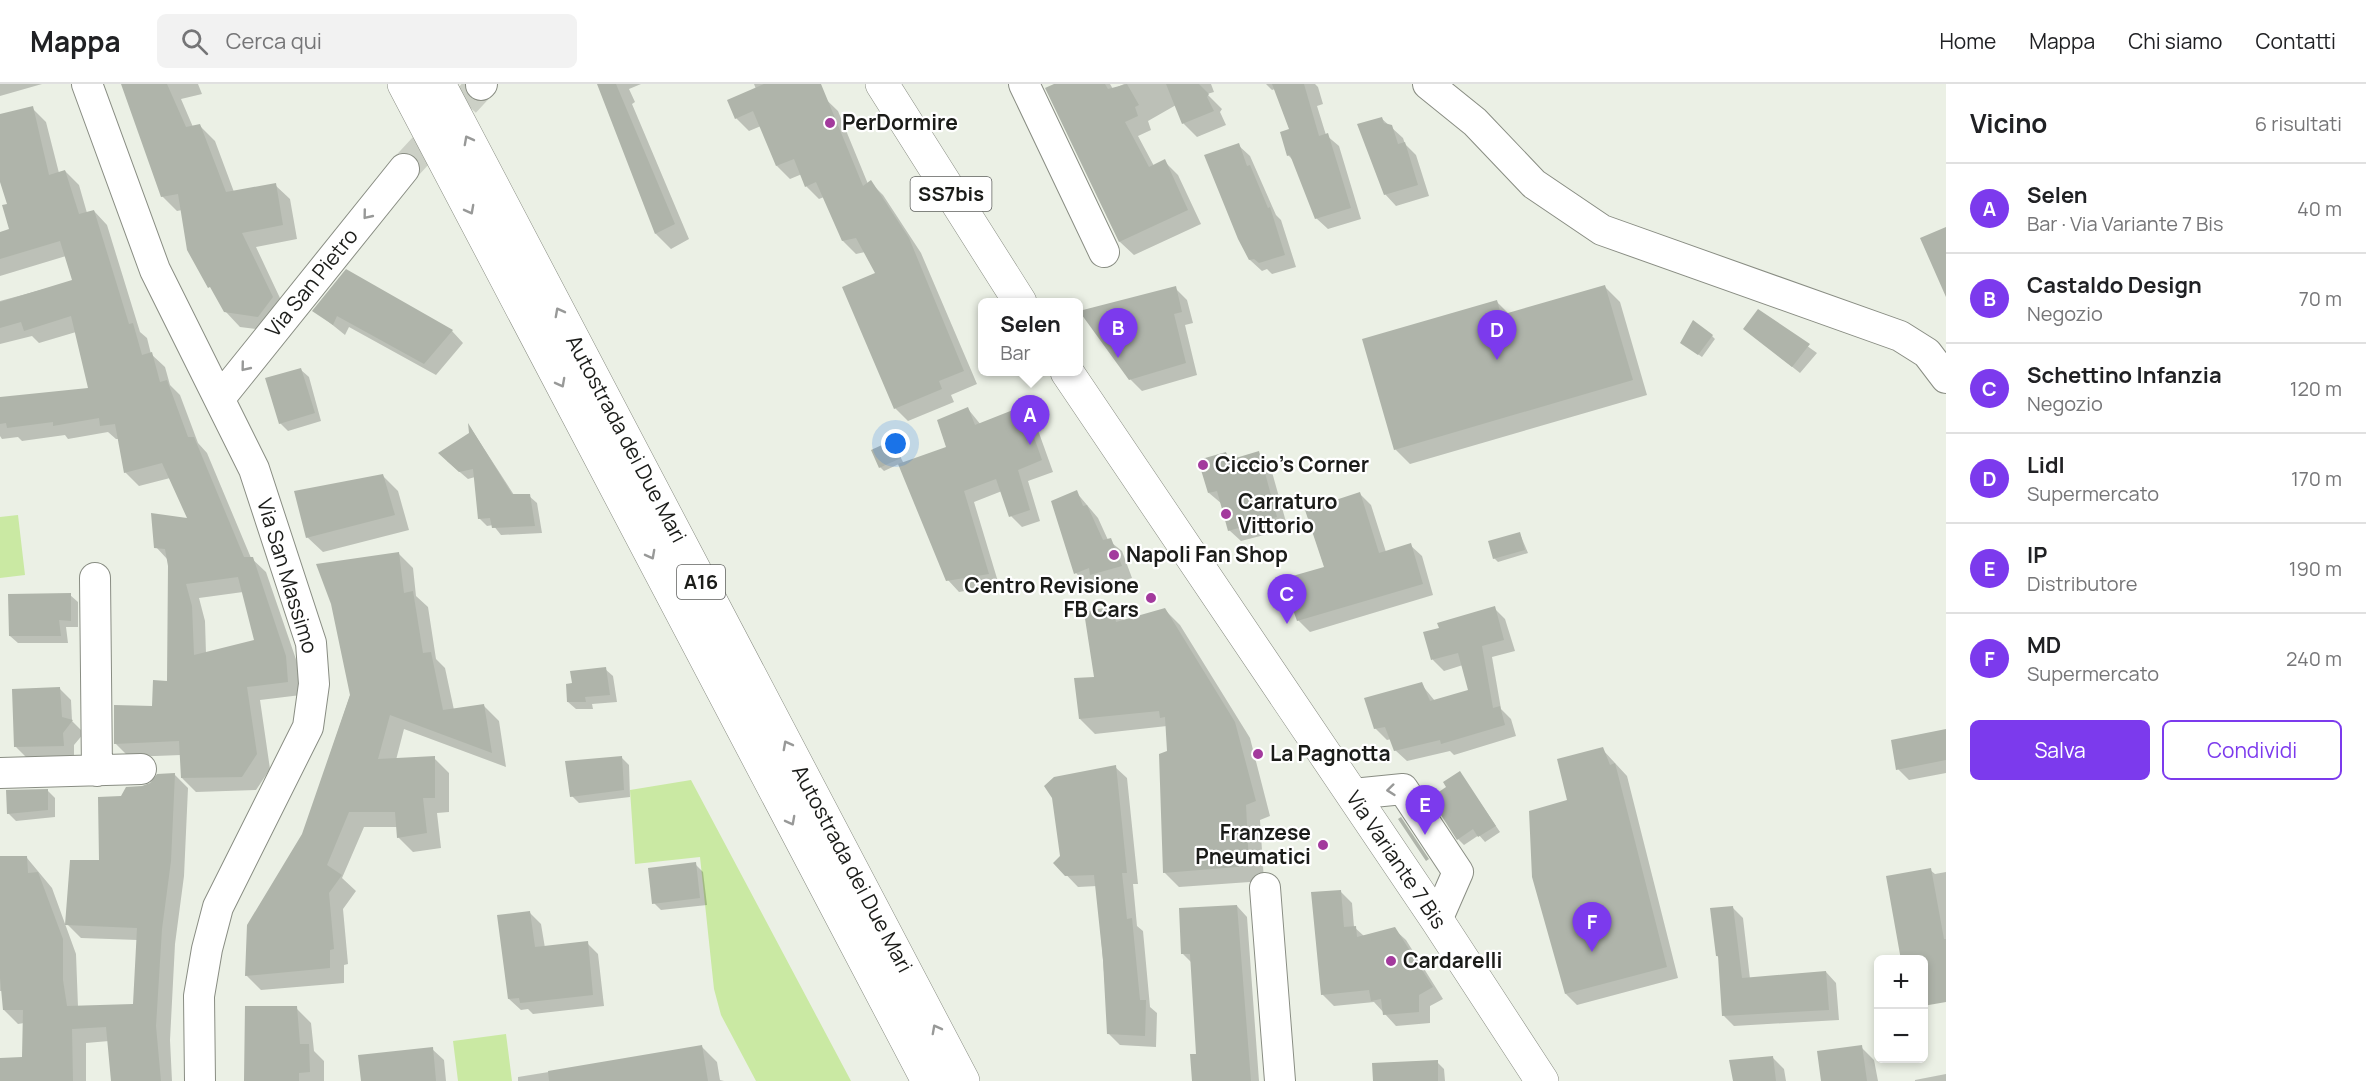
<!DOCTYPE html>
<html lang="it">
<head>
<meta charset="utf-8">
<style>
	:root { --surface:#fff; --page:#f2f2f2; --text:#202124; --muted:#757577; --line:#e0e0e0; --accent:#7c3aed }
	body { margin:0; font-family:Manrope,sans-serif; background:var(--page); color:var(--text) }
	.controls { position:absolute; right:18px; bottom:18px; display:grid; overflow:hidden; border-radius:9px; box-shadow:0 3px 9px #0003 }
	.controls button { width:54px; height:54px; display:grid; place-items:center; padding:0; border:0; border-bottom:2px solid var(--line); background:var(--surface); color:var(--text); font:30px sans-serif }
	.you { position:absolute; left:896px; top:360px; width:21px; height:21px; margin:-15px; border:4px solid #fff; border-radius:50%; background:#1a73e8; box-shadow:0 0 0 9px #1a73e833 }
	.badge { display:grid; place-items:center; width:39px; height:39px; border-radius:50%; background:var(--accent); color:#fff; font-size:20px; font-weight:700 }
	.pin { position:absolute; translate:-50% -50px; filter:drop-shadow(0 2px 3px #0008) }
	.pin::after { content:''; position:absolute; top:32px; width:21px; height:18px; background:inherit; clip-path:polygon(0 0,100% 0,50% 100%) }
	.popup { position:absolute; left:978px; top:214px; width:105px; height:78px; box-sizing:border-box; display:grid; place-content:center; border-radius:9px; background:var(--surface); filter:drop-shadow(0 2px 4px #0005); font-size:20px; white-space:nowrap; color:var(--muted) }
	.popup b { font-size:22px; color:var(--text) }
	.popup::after { content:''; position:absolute; left:50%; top:100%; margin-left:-12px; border:12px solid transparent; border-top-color:var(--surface) }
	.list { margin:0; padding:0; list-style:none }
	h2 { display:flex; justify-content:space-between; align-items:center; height:78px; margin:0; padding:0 24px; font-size:26px }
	h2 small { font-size:20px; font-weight:400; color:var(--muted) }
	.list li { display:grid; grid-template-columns:39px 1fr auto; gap:18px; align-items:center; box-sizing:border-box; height:90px; padding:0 24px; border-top:2px solid var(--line) }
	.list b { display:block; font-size:22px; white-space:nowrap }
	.list p { margin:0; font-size:20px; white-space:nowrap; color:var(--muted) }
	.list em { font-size:20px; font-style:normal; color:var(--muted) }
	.actions { display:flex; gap:12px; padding:18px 24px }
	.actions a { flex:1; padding:14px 0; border:2px solid var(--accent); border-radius:9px; text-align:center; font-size:21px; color:var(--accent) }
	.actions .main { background:var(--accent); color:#fff }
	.icon { flex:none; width:33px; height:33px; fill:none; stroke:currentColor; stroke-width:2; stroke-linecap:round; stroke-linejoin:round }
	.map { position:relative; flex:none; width:1946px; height:997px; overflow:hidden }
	header { display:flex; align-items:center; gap:36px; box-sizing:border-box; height:84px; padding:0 30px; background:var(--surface); border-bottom:2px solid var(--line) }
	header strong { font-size:28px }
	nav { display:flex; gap:33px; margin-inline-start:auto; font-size:21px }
	.search { width:420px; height:54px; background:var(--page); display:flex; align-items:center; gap:15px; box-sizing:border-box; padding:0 21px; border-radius:9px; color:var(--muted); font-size:22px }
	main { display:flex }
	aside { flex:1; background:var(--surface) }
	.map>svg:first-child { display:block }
	.green { fill:#cae9a3 }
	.shadow { fill:#0003; fill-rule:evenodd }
	.building { fill:#afb4aa; fill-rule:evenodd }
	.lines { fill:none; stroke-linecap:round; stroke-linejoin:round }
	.minor-tunnel { stroke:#ccd0c6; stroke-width:30; stroke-dasharray:30 15; stroke-linecap:butt }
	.minor-casing { stroke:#898d83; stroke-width:32 }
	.major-casing { stroke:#898d83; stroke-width:34 }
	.highway-casing { stroke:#898d83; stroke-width:34 }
	.minor { stroke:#fff; stroke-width:30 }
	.major { stroke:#fff; stroke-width:33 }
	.highway { stroke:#fff; stroke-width:33 }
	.oneway { stroke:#989998 }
	.poi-dot { fill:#a33a9d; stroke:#fff; stroke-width:2 }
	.labels { text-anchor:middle; stroke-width:4.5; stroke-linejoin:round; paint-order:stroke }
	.shield { fill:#fff; stroke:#5f605e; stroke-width:1.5 }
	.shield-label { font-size:20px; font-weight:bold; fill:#1b1c19 }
	.poi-label { font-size:21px; font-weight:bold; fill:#1b1c19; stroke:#fff; text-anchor:start }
	.street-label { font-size:21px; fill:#1b1c19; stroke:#fff }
</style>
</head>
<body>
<header>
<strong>Mappa</strong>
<div class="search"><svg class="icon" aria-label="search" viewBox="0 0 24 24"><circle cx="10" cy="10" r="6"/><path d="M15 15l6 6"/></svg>Cerca qui</div>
<nav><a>Home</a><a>Mappa</a><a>Chi siamo</a><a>Contatti</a></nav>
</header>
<main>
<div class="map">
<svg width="1946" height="997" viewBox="0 0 1946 997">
	<rect width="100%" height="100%" fill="#ebf0e5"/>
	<path class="green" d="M18,431L25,491L0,494V433Z
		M691,696L851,997H756L721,931L714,905L700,773L635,780L630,706Z
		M506,950L512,997H458L453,957Z"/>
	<path class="shadow" d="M0,0H42L0,12Z
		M123,0H198L202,10L181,15L193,43L200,42L215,57L234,108L275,101L290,115L297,155L256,163L287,229L273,247L240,243L225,227L182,126L177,127L162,112Z
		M599,0H641L629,5L635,18L632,20L689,155L671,165L656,150Z
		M754,0H810L838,27L868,100L870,98L883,111L921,169L977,300L951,311L954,318L908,337L895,324L877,189L865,168L856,170L843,157L824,113L819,115L806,102L802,90L790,95L777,82L761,42L749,47L736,34L756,5Z
		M1058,0H1110L1113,5L1124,0H1211L1214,8L1207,10L1222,25L1220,28L1226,41L1197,53L1183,39L1176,21L1148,37L1151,46L1138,52L1154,82L1164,77L1178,91L1201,140L1134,171L1120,158Z
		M1266,0H1315L1318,3L1323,20L1317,22L1326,51L1339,62L1361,135L1328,145L1316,134L1294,77L1288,71L1290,46L1275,5L1272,6Z
		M32,24L46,38L59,89L65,87L79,101L87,129L94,127L107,141L140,248L147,254L151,270L165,283L170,301L180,311L198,359L207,369L251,474L266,488L300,587L301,611L260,616L270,685L256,706L196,708L182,694L181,671L129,673L115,659L154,623L169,598L168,476L156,463L189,436L170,394L139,402L125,388L119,355H116L108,348L68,355L65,351L22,357L18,353L2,355L0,352V315L90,305L76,248L39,259L32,252L0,260V217L74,197L66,172L0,192V150L11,146L9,121L0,93V31ZM243,508L256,557L206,570L205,537L199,514Z
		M1381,34L1403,54L1405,60L1416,71L1429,112L1396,122L1385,110Z
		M1238,61L1250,72L1276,131L1281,136L1296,183L1272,190L1267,185L1262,187L1250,176Z
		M346,187L452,247L463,259L436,291L349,243L345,251L314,226Z
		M1605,203L1620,218L1647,311L1410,380L1395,365L1496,217L1509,230Z
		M1175,204L1187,216L1193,239L1185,241L1197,291L1142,307L1130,295Z
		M1758,227L1817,269L1800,289L1745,245Z
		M1712,252L1715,255L1702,273L1682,259Z
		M301,286L309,293L321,337L288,347L280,339Z
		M1023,324L1034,335L1053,388L1028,397L1040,437L1022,443L1011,432L1002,407L974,418L999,501L959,508L948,496L899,380L884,387L880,383L893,358L904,380L948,364L968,325L981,341Z
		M470,343L514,411L529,412L537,419L542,449L501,451L493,441L487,442L479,434L475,393L468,395L447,377L471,350Z
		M1258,369L1270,381L1288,445L1241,457L1229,446L1222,420L1209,409L1226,370L1233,376Z
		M383,392L398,407L409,446L323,468L307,453Z
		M1076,408L1098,434L1108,456L1122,467L1132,494L1103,502L1098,496L1087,500L1076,489Z
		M1360,410L1371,421L1386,468L1410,461L1422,472L1433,511L1310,548L1298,536Z
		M1520,450L1528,469L1498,478L1494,474Z
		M398,469L413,484L416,512L428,523L436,575L445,584L454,626L484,622L499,637L506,683L404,645L396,676L434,674L449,689V728L437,729L441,764L413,768L398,753L397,743H364L342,794L356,807L343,825L348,880L344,881V899L261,906L246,891L303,751Z
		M70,511L78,518V543H66L68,559H18L10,552Z
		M1112,523L1125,537L1165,526L1180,541L1250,654L1270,732L1260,736L1264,797L1179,803L1164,788L1169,669L1167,642L1095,650L1080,635L1096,595Z
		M1494,524L1505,535L1515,567L1492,573L1501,625L1511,635L1516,652L1454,671L1450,667L1407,677L1395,666L1391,655L1387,656L1375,644L1421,600L1435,617L1470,607L1463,581L1444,587L1433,576L1425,550Z
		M605,585L613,592L617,618L592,620L593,625H576L568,618Z
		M60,605L71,616L72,637L84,649L74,661V673L27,674L16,663Z
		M1946,647V689L1909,696L1898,685Z
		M1602,665L1627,692L1678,894L1577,921L1566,910L1569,717Z
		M621,673L629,681L630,713L579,719L572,712Z
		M1115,683L1127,694L1138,800H1133L1137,842L1143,847L1150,923L1157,929L1156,963L1120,961L1109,950L1097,802L1078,803L1055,779L1062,773Z
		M1460,689L1500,748L1485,758L1479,751L1464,761L1458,755L1448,704Z
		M174,690L188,704L184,792L175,860L170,956L172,997H113L109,957L86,959V997H0V976L24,975V939L18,940L4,926L3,907H0V774H27L52,804L76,870L78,923L135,921L138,856L81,854L67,840L100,778L122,714Z
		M47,706L55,714V733L16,737L8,729Z
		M695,780L703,788L707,821L661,826L654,819Z
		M1930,786L1935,790L1946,788V892Z
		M1340,807L1352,819L1354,843L1364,852L1394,845L1406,856L1443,915L1430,922V939L1396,942L1374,918L1334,922L1322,910Z
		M1237,822L1247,833L1259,997H1194L1198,971L1192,879L1183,870Z
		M1733,824L1743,834L1750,895L1826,888L1836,899L1839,936L1734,942L1724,932L1720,874L1717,872Z
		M530,829L541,840L545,864L587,859L598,870L604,922L533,930L528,925L521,926L509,915Z
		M296,924L311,939L314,967L324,977V997H246Z
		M702,963L717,978L720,996L724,997H518V993Z
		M1861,963L1874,976L1878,997H1823Z
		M432,965L444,976L446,997H363Z
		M1772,973L1784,985L1786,997H1734Z
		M1437,978L1444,985L1445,997H1374Z
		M1946,990V997H1915V996Z"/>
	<path class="building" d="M121,0H167L186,43L200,40L226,108L276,99L283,141L242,149L273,213L258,233L224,228L210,203L208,204L187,166L178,110L161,113Z
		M597,0H616L675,140L655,150Z
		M764,0H821L863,102L871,96L909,154L964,287L939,297L942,305L894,325L842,203L875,189L856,154L842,157L816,98L805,103L794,75L776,82L753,27L735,35L727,16Z
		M1054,0H1105L1108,5L1127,0L1139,21L1135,23L1138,32L1125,38L1149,83L1165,75L1188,126L1119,158L1045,4Z
		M1166,0H1199L1209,10L1207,13L1214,27L1182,40Z
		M1272,0H1304L1319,52L1328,49L1351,124L1315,135L1290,71L1287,72L1280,48L1289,45Z
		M33,22L49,91L65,86L79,130L94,126L129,240L133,239L142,271L152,268L160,298L167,296L188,353H194L244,473H253L286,572L288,598L247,603L257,670L242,693L181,694L179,657L114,660V621L152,622L153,596L167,597L168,482L165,465L154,464L151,429L187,434L162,379L124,389L115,340L100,342L99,334L53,342V338L7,344L6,339L0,340V313L88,304L71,232L24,247L21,238L0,244V218L72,196L60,157L0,175V148L9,145L2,121L7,120L0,98V30ZM238,493L254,556L194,571L192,522L186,500Z
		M1382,33L1384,39L1392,41L1398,60L1405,58L1418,101L1384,111L1357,40Z
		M1239,59L1247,82L1250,81L1268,124L1270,123L1285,171L1259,179L1254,175L1249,176L1238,155L1204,71Z
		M1946,143V213L1920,154Z
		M346,185L453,246L424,280L337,232L333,241L312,227Z
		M1605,201L1633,296L1394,366L1362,255L1497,216L1501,231Z
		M1176,202L1182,228L1174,230L1186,279L1129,296L1079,227Z
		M1758,225L1810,260L1792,283L1743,245Z
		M1693,236L1713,251L1698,271L1680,259Z
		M301,284L315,329L279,340L265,294Z
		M1023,322L1042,376L1018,386L1030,426L1009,433L996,395L964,407L989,490L946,497L898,380L946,363L937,336L968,323L975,341Z
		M468,339L512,410H530L535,442L492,444L490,434L478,435L473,385L459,388L438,369L469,349Z
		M893,356L901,374L879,384L871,366Z
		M1259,367L1277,433L1228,447L1217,407L1208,409L1198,376L1226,368L1229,376Z
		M383,390L395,431L306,454L294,407Z
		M1077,406L1083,422L1087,421L1103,456L1111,454L1122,482L1090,491L1089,484L1074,490L1051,417Z
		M1360,408L1379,469L1411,459L1423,500L1297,537L1282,495L1324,483L1305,426Z
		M1520,448L1525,466L1493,475L1488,457Z
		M399,468L404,509L413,507L423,569L431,568L443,626L484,620L492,669L390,631L378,675L435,672V714H423L427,749L397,754L395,728H349L327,781L342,791L329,809L334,865L330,866V884L245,892L247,841L302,750L350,611L331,520L316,480Z
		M71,509V537L59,536L61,552H9L8,510Z
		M1113,522L1116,538L1165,524L1235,638L1256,717L1246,721L1249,782L1163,789L1159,670L1167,667L1165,633L1160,634L1159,627L1079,635L1074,594L1094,593L1084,528Z
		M1495,522L1504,556L1482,562L1493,624L1500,622L1505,641L1441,660L1440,656L1394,667L1385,643L1374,645L1364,614L1422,598L1430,617L1468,606L1458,569L1431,576L1423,548L1439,544L1437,539Z
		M606,583L610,611L585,613L586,618H567L566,600L572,599L570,587Z
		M60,603L62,633L73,636L63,649L64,662L14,663L12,605Z
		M1946,645V676L1896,686L1891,656Z
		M1603,663L1610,681L1615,679L1667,883L1565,910L1532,793L1529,727L1567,716L1557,675Z
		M622,672L624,706L570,713L565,677Z
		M1116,681L1127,789H1122L1127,835L1132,834L1140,916H1146L1145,952L1107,950L1103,876L1094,791L1065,792L1053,779L1060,772L1052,714L1044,702L1054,693Z
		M1460,687L1496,742L1478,753L1473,745L1457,756L1430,714L1446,703L1443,698Z
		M175,689L171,777L162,845L156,942L161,997H111L106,943L72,945L73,997H0V974L22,973L23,926H3L0,894V772H27L28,789L38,788L63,855V896L67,922L133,920L137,844L65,841L70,776H99L98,713L121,712L126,703L142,702L150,699L157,690Z
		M48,705V726L7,730L6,706Z
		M1401,733L1429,775L1426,777L1398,735Z
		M696,778L700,814L652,820L648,784Z
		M1931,784L1944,855H1946V918L1923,922V876H1901L1886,792Z
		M1341,806L1344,843L1356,842L1357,853L1395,843L1433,903L1419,911V928L1383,931L1381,915L1371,917L1369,906L1321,911L1311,808Z
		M1237,821L1251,997H1192L1190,970H1196L1190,870H1181L1179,824Z
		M1733,822L1742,894L1826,887L1829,926L1722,932L1718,872H1716L1710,824Z
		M530,827L535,863L588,857L593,911L520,919L519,914L508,915L497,831Z
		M245,922H297L300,960H309L310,988L299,989V997H244Z
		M702,961L708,997H549L548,987Z
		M1862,961L1867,997H1821L1817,967Z
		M433,963L436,997H361L358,971Z
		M1773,972L1776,997H1733L1729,976Z
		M1438,976V997H1373L1372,979Z"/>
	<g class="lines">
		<path class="minor-tunnel" d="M404,85L481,1"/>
		<defs>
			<path id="minor" d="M87,0L155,186L254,385L311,559L314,600L308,643L218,823L207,865L199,912L200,997
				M1024,0L1104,168
				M1428,0L1475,38L1534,100L1602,146L1900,252L1927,269L1946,294
				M481,1L482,0
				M220,314L404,85
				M95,494L97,687
				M0,689L141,685
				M1353,710L1403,705L1458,788L1437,836
				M1265,804L1280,997"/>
			<path id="major" d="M882,0L1020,218
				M1067,288L1437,836L1542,997"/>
			<path id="highway" d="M404,0L928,997
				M439,0L963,997"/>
		</defs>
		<use href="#minor" class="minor-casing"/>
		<use href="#major" class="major-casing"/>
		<use href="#highway" class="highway-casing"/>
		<use href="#minor" class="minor"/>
		<use href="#major" class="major"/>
		<use href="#highway" class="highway"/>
	</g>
	<defs><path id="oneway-chevron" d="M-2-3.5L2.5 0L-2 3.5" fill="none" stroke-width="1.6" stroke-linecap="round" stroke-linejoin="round" transform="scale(1.5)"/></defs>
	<g class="oneway">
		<use href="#oneway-chevron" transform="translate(468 56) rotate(-118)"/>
		<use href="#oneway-chevron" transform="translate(470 126) rotate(62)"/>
		<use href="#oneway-chevron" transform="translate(367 131) rotate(129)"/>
		<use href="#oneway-chevron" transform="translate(559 228) rotate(-118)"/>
		<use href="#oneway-chevron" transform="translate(245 283) rotate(129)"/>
		<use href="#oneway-chevron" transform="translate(561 299) rotate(62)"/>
		<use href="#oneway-chevron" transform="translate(651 471) rotate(62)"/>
		<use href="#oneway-chevron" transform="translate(787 661) rotate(-118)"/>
		<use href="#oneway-chevron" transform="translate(1391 706) rotate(174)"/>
		<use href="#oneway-chevron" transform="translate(791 737) rotate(62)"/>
		<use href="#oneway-chevron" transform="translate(936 945) rotate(-118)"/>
	</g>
	<g class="poi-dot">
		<circle cx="830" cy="39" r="6"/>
		<circle cx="1203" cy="381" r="6"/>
		<circle cx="1226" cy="430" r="6"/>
		<circle cx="1114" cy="471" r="6"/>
		<circle cx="1151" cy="514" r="6"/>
		<circle cx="1258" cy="670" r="6"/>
		<circle cx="1323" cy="761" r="6"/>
		<circle cx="1391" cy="877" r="6"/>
	</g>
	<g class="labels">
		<g class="shield">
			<rect x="910.5" y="93" width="81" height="34" rx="4.5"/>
			<rect x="677" y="481" width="48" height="34" rx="4.5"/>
		</g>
		<g class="shield-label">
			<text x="951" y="117">SS7bis</text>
			<text x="701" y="505">A16</text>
		</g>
		<g class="poi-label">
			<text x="842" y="46">PerDormire</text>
			<text x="1215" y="388">Ciccio's Corner</text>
			<text x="1238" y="425">Carraturo<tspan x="1238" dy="24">Vittorio</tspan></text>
			<text x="1126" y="478">Napoli Fan Shop</text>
			<text x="1139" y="509" text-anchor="end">Centro Revisione<tspan x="1139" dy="24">FB Cars</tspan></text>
			<text x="1270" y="677">La Pagnotta</text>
			<text x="1311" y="756" text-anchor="end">Franzese<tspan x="1311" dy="24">Pneumatici</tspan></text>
			<text x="1403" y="884">Cardarelli</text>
		</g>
		<g class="street-label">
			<text transform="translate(312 199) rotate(-51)" y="7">Via San Pietro</text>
			<text transform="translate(626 355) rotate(62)" y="7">Autostrada dei Due Mari</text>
			<text transform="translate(287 492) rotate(73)" y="7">Via San Massimo</text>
			<text transform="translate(1396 776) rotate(56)" y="7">Via Variante 7 Bis</text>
			<text transform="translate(852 785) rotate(62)" y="7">Autostrada dei Due Mari</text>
		</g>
	</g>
</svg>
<div class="controls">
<button>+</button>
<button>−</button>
</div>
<div class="you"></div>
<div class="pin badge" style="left:1030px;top:361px">A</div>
<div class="popup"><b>Selen</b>Bar</div>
<div class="pin badge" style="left:1118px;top:274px">B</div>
<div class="pin badge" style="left:1287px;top:540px">C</div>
<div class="pin badge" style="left:1497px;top:276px">D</div>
<div class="pin badge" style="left:1425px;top:751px">E</div>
<div class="pin badge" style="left:1592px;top:868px">F</div>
</div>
<aside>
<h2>Vicino<small>6 risultati</small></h2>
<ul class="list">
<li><span class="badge">A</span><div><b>Selen</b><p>Bar · Via Variante 7 Bis</p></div><em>40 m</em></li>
<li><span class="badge">B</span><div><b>Castaldo Design</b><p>Negozio</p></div><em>70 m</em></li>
<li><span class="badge">C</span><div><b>Schettino Infanzia</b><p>Negozio</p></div><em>120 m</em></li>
<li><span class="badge">D</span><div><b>Lidl</b><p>Supermercato</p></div><em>170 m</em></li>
<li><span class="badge">E</span><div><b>IP</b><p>Distributore</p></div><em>190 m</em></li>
<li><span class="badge">F</span><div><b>MD</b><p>Supermercato</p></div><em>240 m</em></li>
</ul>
<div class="actions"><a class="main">Salva</a><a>Condividi</a></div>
</aside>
</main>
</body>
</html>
